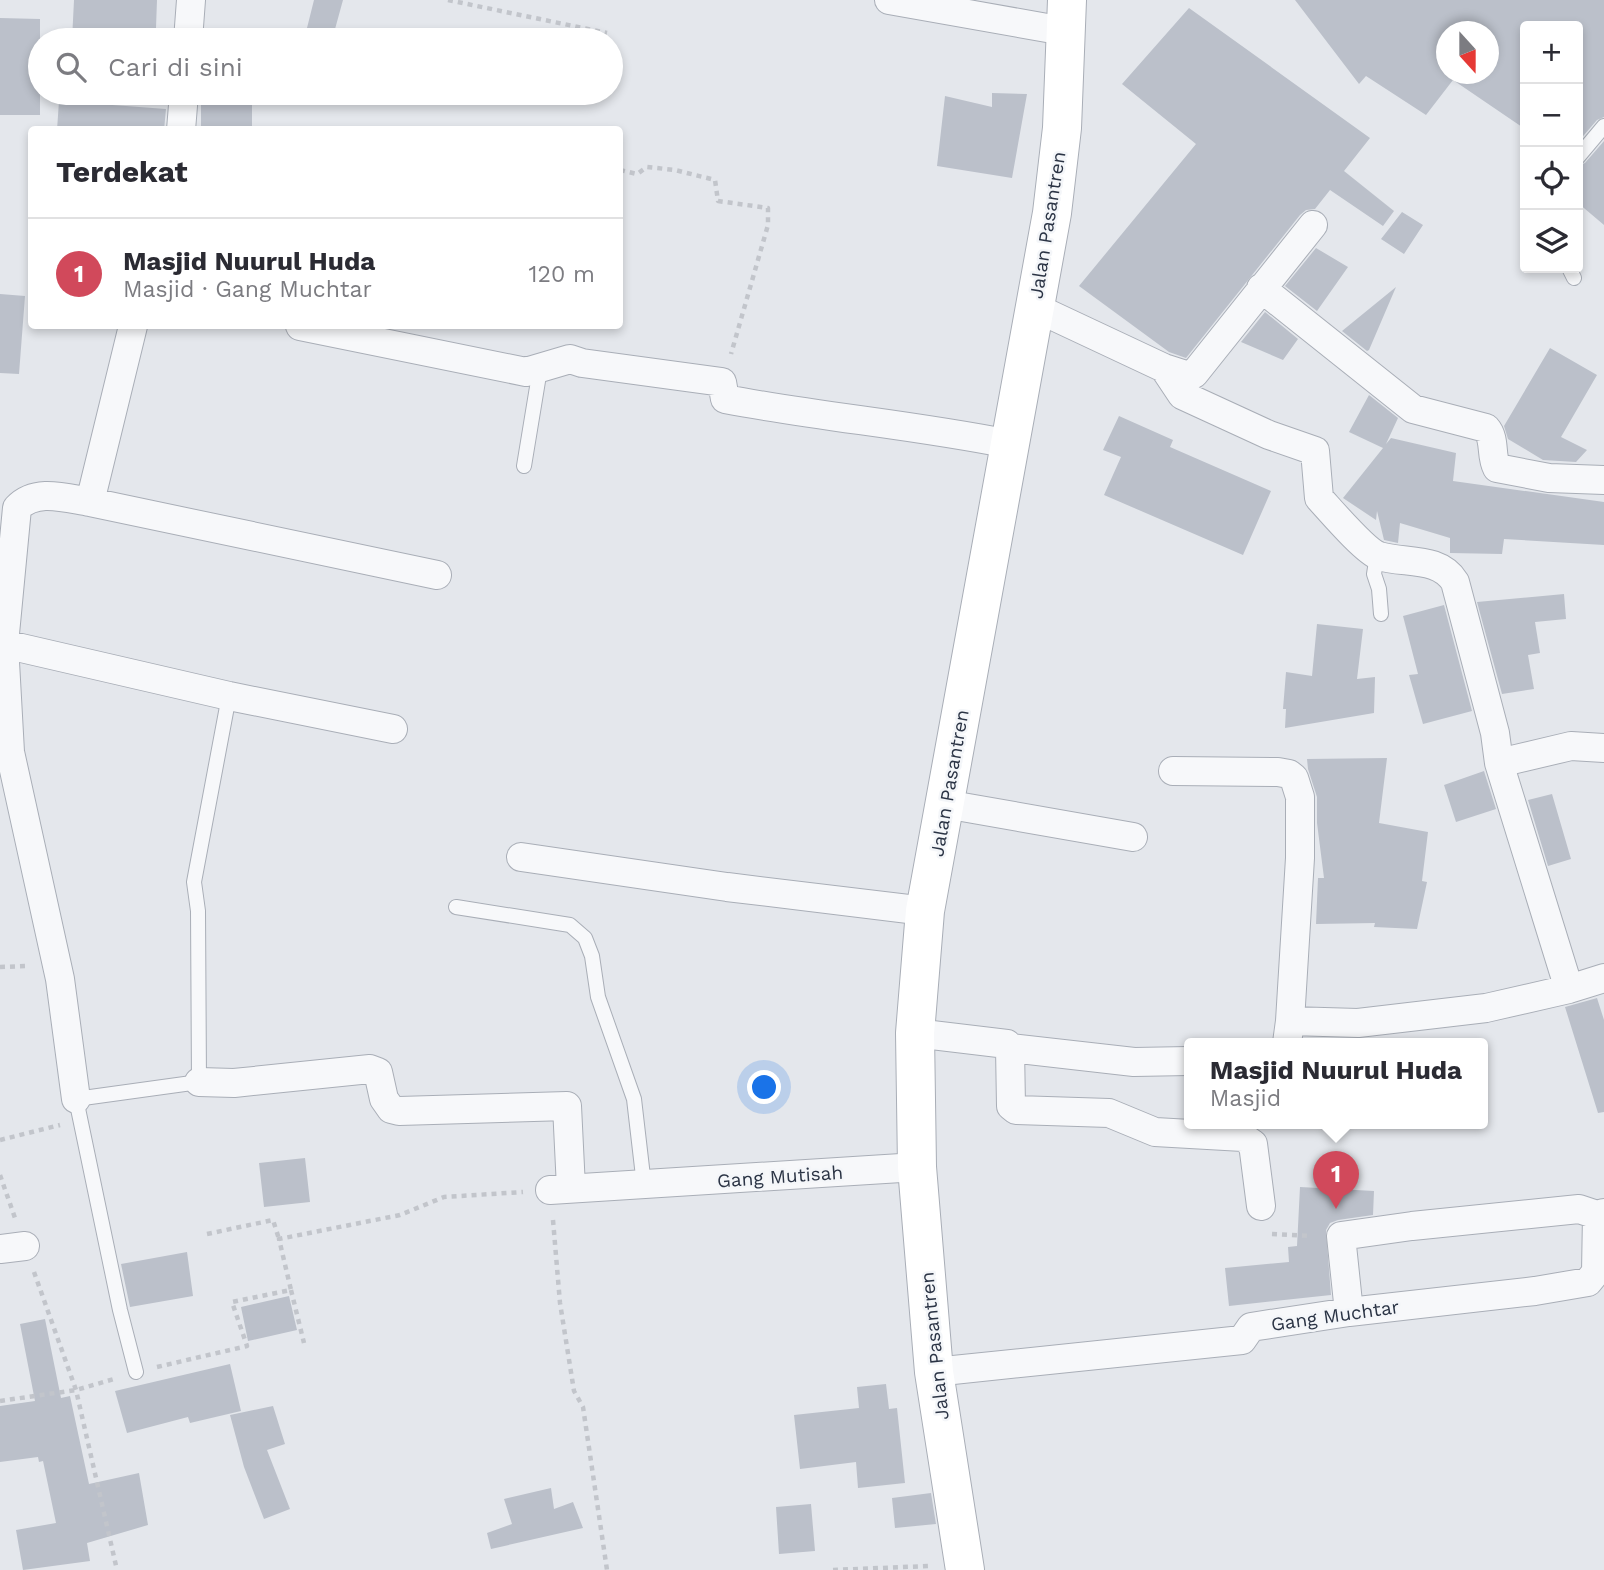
<!DOCTYPE html>
<html lang="id">
<head>
<meta charset="utf-8">
<style>
	:root { --surface:#fff; --page:#f2f2f3; --text:#2b2b33; --muted:#7c7c81; --line:#e1e1e2; --accent:#d1495b }
	body { margin:0; font-family:"Work Sans",sans-serif; background:var(--page); color:var(--text) }
	.controls { position:absolute; right:21px; top:21px; display:grid; overflow:hidden; border-radius:7px; box-shadow:0 4px 10px #0003 }
	.controls button { width:63px; height:63px; display:grid; place-items:center; padding:0; border:0; border-bottom:2px solid var(--line); background:var(--surface); color:var(--text); font:35px sans-serif }
	.compass { position:absolute; left:1436px; top:21px; width:63px; height:63px; border-radius:50%; background:var(--surface); box-shadow:0 4px 10px #0003; rotate:159deg }
	.you { position:absolute; left:765px; top:1088px; width:24px; height:24px; margin:-18px; border:5px solid #fff; border-radius:50%; background:#1a73e8; box-shadow:0 0 0 10px #1a73e833 }
	.badge { display:grid; place-items:center; width:46px; height:46px; border-radius:50%; background:var(--accent); color:#fff; font-size:23px; font-weight:700 }
	.pin { position:absolute; translate:-50% -58px; filter:drop-shadow(0 2px 4px #0008) }
	.pin::after { content:''; position:absolute; top:37px; width:24px; height:21px; background:inherit; clip-path:polygon(0 0,100% 0,50% 100%) }
	.popup { position:absolute; left:1184px; top:1038px; width:304px; height:91px; box-sizing:border-box; display:grid; place-content:center; border-radius:7px; background:var(--surface); filter:drop-shadow(0 2px 5px #0005); font-size:23px; white-space:nowrap; color:var(--muted) }
	.popup b { font-size:26px; color:var(--text) }
	.popup::after { content:''; position:absolute; left:50%; top:100%; margin-left:-14px; border:14px solid transparent; border-top-color:var(--surface) }
	.list { margin:0; padding:0; list-style:none }
	h2 { display:flex; justify-content:space-between; align-items:center; height:91px; margin:0; padding:0 28px; font-size:30px }
	h2 small { font-size:23px; font-weight:400; color:var(--muted) }
	.list li { display:grid; grid-template-columns:46px 1fr auto; gap:21px; align-items:center; box-sizing:border-box; height:112px; padding:0 28px; border-top:2px solid var(--line) }
	.list b { display:block; font-size:26px; white-space:nowrap }
	.list p { margin:0; font-size:23px; white-space:nowrap; color:var(--muted) }
	.list em { font-size:23px; font-style:normal; color:var(--muted) }
	.icon { flex:none; width:38px; height:38px; fill:none; stroke:currentColor; stroke-width:2; stroke-linecap:round; stroke-linejoin:round }
	.map { position:relative; flex:none; width:1604px; height:1570px; overflow:hidden }
	.search { position:absolute; background:var(--surface); box-shadow:0 4px 10px #0003; left:28px; top:28px; width:595px; height:77px; display:flex; align-items:center; gap:18px; box-sizing:border-box; padding:0 24px; border-radius:38px; color:var(--muted); font-size:26px }
	.panel { position:absolute; background:var(--surface); box-shadow:0 4px 10px #0003; left:28px; top:126px; width:595px; height:203px; border-radius:7px }
	.map>svg:first-child { display:block }
	.building { fill:#bbc0ca; fill-rule:evenodd }
	.lines { fill:none; stroke-linecap:round; stroke-linejoin:round }
	.lane-casing { stroke:#a9aeb7; stroke-width:16 }
	.street-casing { stroke:#a9aeb7; stroke-width:30 }
	.secondary-casing { stroke:#a9aeb7; stroke-width:40 }
	.path { stroke:#c2c5cb; stroke-width:4.5; stroke-dasharray:5 5; stroke-linecap:butt }
	.lane { stroke:#f7f8fa; stroke-width:14 }
	.street { stroke:#f7f8fa; stroke-width:28 }
	.secondary { stroke:#fff; stroke-width:38 }
	.labels { text-anchor:middle; stroke-width:5; stroke-linejoin:round; paint-order:stroke }
	.street-label { font-size:19px; fill:#2b3445; stroke:#f4f6f9 }
</style>
</head>
<body>
<div class="map">
<svg width="1604" height="1570" viewBox="0 0 1604 1570">
	<rect width="100%" height="100%" fill="#e4e7ec"/>
	<path class="building" d="M74,0H157L156,28H150V40H72Z
		M314,0H343L332,40H304Z
		M1295,0H1604V117L1597,120L1578,142V26H1525V129L1453,80L1426,115L1366,76L1359,84ZM1446,32H1488V74H1446Z
		M1189,8L1370,138L1344,171L1394,211L1383,226L1330,190L1315,209L1306,210L1300,215L1186,358L1169,352L1079,286L1196,144L1122,84Z
		M0,18L40,19V115H0Z
		M201,93H252V130H201Z
		M992,93L1027,94L1012,178L937,166L945,96L992,107Z
		M59,101L166,109L164,130H57Z
		M1604,141V225L1578,203V166L1585,163Z
		M1402,212L1423,225L1404,254L1381,239Z
		M1316,248L1348,267L1317,311L1285,286Z
		M1396,287L1369,350L1367,351L1342,331Z
		M0,294L25,296L19,374L0,373Z
		M1265,312L1298,339L1283,360L1241,342Z
		M1550,348L1597,375L1561,437L1587,450L1576,462L1543,460L1508,439L1504,426Z
		M1369,395L1398,418L1386,444L1391,438L1456,453L1453,481L1604,502V545L1504,539L1502,554L1450,553V538L1400,523L1398,543L1384,540L1377,511L1376,520L1343,498L1383,448L1349,432Z
		M1119,416L1173,440L1170,447L1271,491L1243,555L1104,495L1121,457L1103,450Z
		M1564,594L1566,619L1535,622L1540,653L1528,655L1534,689L1502,694L1477,602Z
		M1444,605L1472,711L1423,724L1409,675L1418,674L1403,616Z
		M1317,624L1363,629L1357,679L1375,677L1374,713L1285,728L1286,709H1283L1286,672L1312,676Z
		M1387,758L1379,823L1428,832L1422,881L1427,882L1417,929L1374,927L1375,923L1316,924L1318,878H1324L1317,823V797L1308,769L1307,759Z
		M1484,771L1496,809L1456,822L1444,785Z
		M1552,794L1571,859L1548,866L1528,800Z
		M1597,998L1604,1020V1112L1598,1113L1565,1007Z
		M305,1158L310,1202L264,1207L259,1163Z
		M1300,1187L1374,1191L1373,1215L1338,1220L1330,1223L1326,1230L1331,1295L1229,1306L1225,1268L1289,1262L1288,1247L1297,1246Z
		M187,1252L193,1296L130,1307L121,1264Z
		M289,1296L297,1330L248,1341L241,1307Z
		M45,1319L61,1398L70,1396L89,1484L139,1473L148,1525L87,1543L90,1561L23,1570L16,1530L56,1523L43,1461L39,1462L38,1457L0,1462V1406L35,1401L20,1324Z
		M230,1364L241,1411L190,1423L188,1417L127,1433L115,1391Z
		M886,1384L889,1409L897,1408L905,1483L858,1488L856,1462L800,1469L794,1415L859,1408L857,1387Z
		M273,1406L285,1444L267,1450L290,1509L264,1519L244,1467L230,1415Z
		M551,1488L554,1509L573,1502L583,1528L491,1549L487,1533L512,1524L504,1499Z
		M931,1493L936,1524L895,1528L892,1498Z
		M811,1504L815,1551L779,1554L776,1507Z"/>
	<g class="lines">
		<defs>
			<path id="lane" d="M1578,157L1604,126
				M1569,268L1574,278
				M524,466L540,369
				M1377,555L1374,574L1379,589L1381,614
				M456,907L570,925L585,938L592,956L598,997L634,1099L644,1185
				M136,1372L120,1310L76,1099L199,1082L198,911L194,882L229,696"/>
			<path id="street" d="M889,0L1064,31
				M188,40L191,0
				M181,130L184,93
				M1261,288L1413,409L1486,428C1496,439 1490,455 1497,468L1549,478L1604,480
				M1034,307L1164,368L1189,376L1194,374L1313,225
				M300,326L526,372L570,359L582,363L722,382L725,399C819,417 915,425 1009,444
				M1164,368L1182,395L1269,435L1315,451L1319,498C1331,511 1365,551 1379,556C1405,564 1439,556 1455,582L1495,733L1499,763L1569,989
				M90,502L133,326
				M4,644L229,696L393,729
				M1499,763L1571,746L1604,748
				M1173,771L1278,772L1289,774L1294,778L1300,797V858L1290,1021
				M945,804L1133,837
				M521,857L727,887L925,911
				M915,1033L1007,1044L1010,1048L1011,1106L1016,1110L1109,1113L1155,1132L1243,1137L1253,1144L1261,1206
				M1287,1043L1290,1021L1358,1023L1486,1008L1569,989L1604,978
				M1010,1048L1134,1062L1189,1061
				M199,1082L234,1083L370,1069L378,1072L384,1099L391,1109L399,1111L567,1106L571,1188
				M76,1099L60,979L10,752L4,644L17,508C36,488 65,498 90,502L437,575
				M550,1190L917,1167
				M0,1249L25,1246
				M1349,1312L1341,1236L1412,1226L1579,1209L1597,1215L1604,1213
				M934,1372L1242,1340L1251,1327L1349,1312L1535,1291L1588,1282L1596,1272L1597,1215"/>
			<path id="secondary" d="M965,1570L934,1372L917,1167L915,1033L925,911L1052,213L1062,128L1067,0"/>
		</defs>
		<use href="#lane" class="lane-casing"/>
		<use href="#street" class="street-casing"/>
		<use href="#secondary" class="secondary-casing"/>
		<path class="path" d="M448,0L607,33
			M620,170L637,174L647,167L675,170L715,180L718,201L768,208V225L731,354
			M0,967L27,966
			M0,1140L60,1125
			M0,1175L15,1218
			M553,1220L560,1303L574,1391L583,1407L607,1570
			M207,1234L273,1220L279,1239
			M1272,1234L1312,1236
			M34,1272L76,1390L117,1570
			M291,1290L304,1343
			M157,1367L247,1346L232,1302L291,1290L279,1239L400,1215L444,1197L523,1192
			M0,1401L76,1390L114,1379
			M833,1570L928,1566"/>
		<use href="#lane" class="lane"/>
		<use href="#street" class="street"/>
		<use href="#secondary" class="secondary"/>
	</g>
	<g class="labels">
		<g class="street-label">
			<text transform="translate(1047 225) rotate(-81)" y="7">Jalan Pasantren</text>
			<text transform="translate(949 783) rotate(-80)" y="7">Jalan Pasantren</text>
			<text transform="translate(780 1176) rotate(-4)" y="7">Gang Mutisah</text>
			<text transform="translate(1335 1315) rotate(-8)" y="7">Gang Muchtar</text>
			<text transform="translate(934 1346) rotate(-96)" y="7">Jalan Pasantren</text>
		</g>
	</g>
</svg>
<div class="controls">
<button>+</button>
<button>−</button>
<button><svg class="icon" aria-label="locate" viewBox="0 0 24 24"><circle cx="12" cy="12" r="6"/><path d="M12 2v4M12 18v4M2 12h4M18 12h4"/></svg></button>
<button><svg class="icon" aria-label="layers" viewBox="0 0 24 24"><path d="M12 4l9 5-9 5-9-5zM3 14l9 5 9-5"/></svg></button>
</div>
<svg class="compass" viewBox="-18 -18 36 36"><path d="M0-13l5 13h-10z" fill="#e53935"/><path d="M0 13l5-13h-10z" fill="#7c7c81"/></svg>
<div class="you"></div>
<div class="pin badge" style="left:1336px;top:1209px">1</div>
<div class="popup"><b>Masjid Nuurul Huda</b>Masjid</div>
<div class="search"><svg class="icon" aria-label="search" viewBox="0 0 24 24"><circle cx="10" cy="10" r="6"/><path d="M15 15l6 6"/></svg>Cari di sini</div>
<section class="panel">
<h2>Terdekat<small></small></h2>
<ul class="list">
<li><span class="badge">1</span><div><b>Masjid Nuurul Huda</b><p>Masjid · Gang Muchtar</p></div><em>120 m</em></li>
</ul>
</section>
</div>
</body>
</html>
